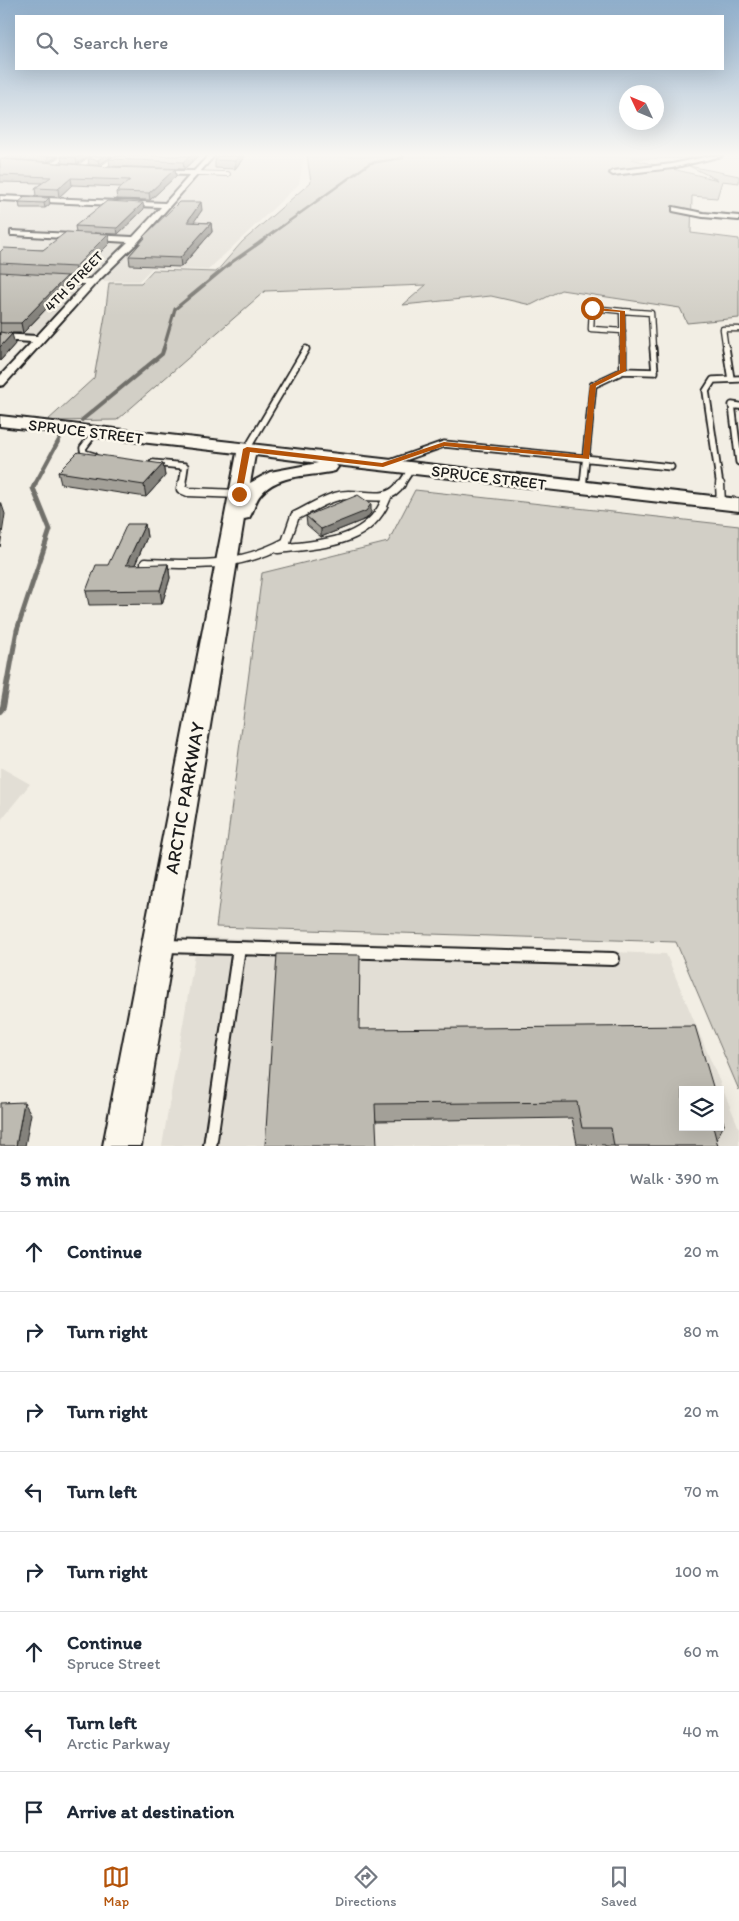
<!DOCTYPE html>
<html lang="en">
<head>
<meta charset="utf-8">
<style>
	:root { --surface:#fff; --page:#f6f6f7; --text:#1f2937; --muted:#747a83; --line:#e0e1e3; --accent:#b45309 }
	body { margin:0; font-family:Itim,sans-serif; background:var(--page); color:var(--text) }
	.controls { position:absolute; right:15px; bottom:15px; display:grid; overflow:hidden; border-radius:0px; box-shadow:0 5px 20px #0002 }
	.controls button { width:45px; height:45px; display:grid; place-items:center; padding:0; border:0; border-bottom:1px solid var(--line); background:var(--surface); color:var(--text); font:25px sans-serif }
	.compass { position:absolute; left:619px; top:85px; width:45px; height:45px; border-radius:50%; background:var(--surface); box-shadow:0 5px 20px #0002; rotate:314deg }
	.stop { position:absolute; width:15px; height:15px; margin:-11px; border:4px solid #b45309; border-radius:50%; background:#fff }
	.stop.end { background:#b45309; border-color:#fff; box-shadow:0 1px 5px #0008 }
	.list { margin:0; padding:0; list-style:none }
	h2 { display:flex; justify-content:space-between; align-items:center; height:65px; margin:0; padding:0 20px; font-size:21px }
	h2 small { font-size:16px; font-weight:400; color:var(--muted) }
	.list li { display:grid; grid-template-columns:32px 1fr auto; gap:15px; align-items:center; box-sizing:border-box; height:80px; padding:0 20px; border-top:1px solid var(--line) }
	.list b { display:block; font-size:19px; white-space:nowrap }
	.list p { margin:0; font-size:16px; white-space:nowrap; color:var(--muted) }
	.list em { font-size:16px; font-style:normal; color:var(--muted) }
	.icon { flex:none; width:28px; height:28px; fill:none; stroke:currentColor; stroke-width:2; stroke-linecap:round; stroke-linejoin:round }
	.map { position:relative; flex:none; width:739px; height:1146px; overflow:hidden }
	.search { position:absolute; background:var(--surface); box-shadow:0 5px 20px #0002; left:15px; right:15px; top:15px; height:55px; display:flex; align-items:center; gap:12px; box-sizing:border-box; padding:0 18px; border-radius:0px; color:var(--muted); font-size:19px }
	.sheet { height:705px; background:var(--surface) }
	nav { display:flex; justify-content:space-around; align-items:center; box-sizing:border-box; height:70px; border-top:1px solid var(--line); background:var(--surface); font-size:14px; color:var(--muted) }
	nav a { display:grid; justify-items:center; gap:2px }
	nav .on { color:var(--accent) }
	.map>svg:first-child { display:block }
	.built { fill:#e2ded5; fill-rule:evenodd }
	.green { fill:#d2cfc6; stroke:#777671 }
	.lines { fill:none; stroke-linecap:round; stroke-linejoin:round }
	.stream-far4 { stroke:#716f6b; stroke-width:2.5 }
	.stream-far3 { stroke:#716f6b; stroke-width:3 }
	.stream-far2 { stroke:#716f6b; stroke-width:4 }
	.stream-far1 { stroke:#716f6b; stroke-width:5 }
	.stream { stroke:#716f6b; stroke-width:6 }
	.lane-far4-casing { stroke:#1c1c1c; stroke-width:5.5 }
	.lane-far3-casing { stroke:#1c1c1c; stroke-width:7 }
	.lane-far2-casing { stroke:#1c1c1c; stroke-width:9 }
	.lane-far1-casing { stroke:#1c1c1c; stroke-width:11 }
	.lane-casing { stroke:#1c1c1c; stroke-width:16 }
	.street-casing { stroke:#1c1c1c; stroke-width:4 }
	.secondary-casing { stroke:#1c1c1c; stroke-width:4 }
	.lane-far4 { stroke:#fbf7ec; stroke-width:4 }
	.lane-far3 { stroke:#fbf7ec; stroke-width:4.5 }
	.lane-far2 { stroke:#fbf7ec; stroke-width:5.5 }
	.lane-far1 { stroke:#fbf7ec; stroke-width:8 }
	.lane { stroke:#fbf7ec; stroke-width:12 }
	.street { fill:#fbf7ec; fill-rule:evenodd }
	.secondary { fill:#fbf7ec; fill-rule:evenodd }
	.wall { fill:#a3a098; stroke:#1c1c1c }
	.shaded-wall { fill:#84827c; stroke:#1c1c1c }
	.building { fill:#bdbab1; stroke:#1c1c1c }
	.route { fill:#b45309 }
	.labels { text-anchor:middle; stroke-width:5; stroke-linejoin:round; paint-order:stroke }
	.far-street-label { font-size:14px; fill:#1c1c1c; stroke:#fbf7ec }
	.street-label { font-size:16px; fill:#1c1c1c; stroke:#fbf7ec }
	.near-street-label { font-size:19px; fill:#1c1c1c; stroke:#fbf7ec }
</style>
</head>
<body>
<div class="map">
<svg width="739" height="1146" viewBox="0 0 739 1146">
	<rect width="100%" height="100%" fill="#f2eee4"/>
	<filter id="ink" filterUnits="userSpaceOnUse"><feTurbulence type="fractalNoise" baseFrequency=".02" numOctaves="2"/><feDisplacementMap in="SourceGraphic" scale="10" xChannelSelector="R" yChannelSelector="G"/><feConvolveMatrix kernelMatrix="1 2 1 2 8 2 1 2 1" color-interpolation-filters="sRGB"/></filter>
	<g filter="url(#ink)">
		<path class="built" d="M0,156H304L299,184L208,270L152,268L139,281H94L40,337L0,335Z
			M0,767L30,784L0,821Z
			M198,937L666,954L739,1128V1146H162ZM683,1090H720V1127H683Z"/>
		<path class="green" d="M307,156H691L706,158L631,159L718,180L689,166L739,176V183L722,181L717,198L692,196L691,233L739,239V318L687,323L680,308L561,290L531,305L491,296L403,305L426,285L265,291L117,420L47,421L94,378L105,316L109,283H141L153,270L216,272L242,242L311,182Z
			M415,490L739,526V1090L676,942L216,927L262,573L388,542Z"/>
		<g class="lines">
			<path class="stream-far4" d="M260,242L370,163L403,158V156"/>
			<path class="stream-far3" d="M163,350L175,309L232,262L262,241"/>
			<path class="stream-far2" d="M82,420L162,354L164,348
				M34,486L60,438"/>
			<path class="stream-far1" d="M12,657L17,630L50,530L33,488L35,484"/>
			<path class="stream" d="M0,711L3,707L12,656"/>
			<defs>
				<path id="lane-far4" d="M0,158L4,156
					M50,165L66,156
					M79,167L95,156
					M100,169L118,156
					M196,173L228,174"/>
				<path id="lane-far3" d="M622,311L592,308L591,329L623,331
					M623,350L622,311L651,313L653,350
					M726,350L723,329H739"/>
				<path id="lane-far2" d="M623,348V371
					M726,348L731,379
					M623,371L655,372L653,348
					M739,406L732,405L739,462
					M247,449L306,349
					M94,456L84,453L83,448L95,432
					M153,463L185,466L182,486
					M387,464L444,444L671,467
					M400,486L412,468
					M583,486L593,385L623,371
					M720,486L706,391L713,380L739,379"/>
				<path id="lane-far1" d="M182,484L181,489L188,492L239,494
					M720,484L721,503
					M583,488V484
					M278,549C321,544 370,544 387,497
					M145,563C199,565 237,568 286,542L295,516C308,510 321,501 335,497C357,489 386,508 401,484"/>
				<path id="lane" d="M165,946L613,959
					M210,1146L239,948"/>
				<path id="street" d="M208,156H214L138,242L95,284L4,385L0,386V376L32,342L0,340V334L37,336L85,284L49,283L44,280L46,278L90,279L128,242L14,235H11V231L133,237L161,207L0,200V196L165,203L190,175L155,174L152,172L153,171H194Z
					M710,156H722L672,168L613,175L610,173L613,171L672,164Z
					M673,207L703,213L739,216V220L703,217L673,211Z"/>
				<path id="secondary" d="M0,416L739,499V511L336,465L338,467L335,471C311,477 279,473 261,494C255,500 254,511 249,518L244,519L141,1146H103L237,453L0,426ZM255,455L318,463L270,472L250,483Z"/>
			</defs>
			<use href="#lane-far4" class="lane-far4-casing"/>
			<use href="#lane-far3" class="lane-far3-casing"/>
			<use href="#lane-far2" class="lane-far2-casing"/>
			<use href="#lane-far1" class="lane-far1-casing"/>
			<use href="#lane" class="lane-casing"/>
			<use href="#street" class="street-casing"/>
			<use href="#secondary" class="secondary-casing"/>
			<use href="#lane-far4" class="lane-far4"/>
			<use href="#lane-far3" class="lane-far3"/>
			<use href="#lane-far2" class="lane-far2"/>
			<use href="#lane-far1" class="lane-far1"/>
			<use href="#lane" class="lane"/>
			<use href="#street" class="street"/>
			<use href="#secondary" class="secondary"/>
		</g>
		<path class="wall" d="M6,156H59L48,162L7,159Z
			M89,156L77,164L62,163L61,157Z
			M112,156L99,165H89L88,159Z
			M198,156L184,169L110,166L109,159Z
			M245,156L235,169L215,168V160Z
			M0,159L110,167L175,169L176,176L150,200L117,199L116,192L122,187L72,185L59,197L36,196L35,188L42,183L0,182Z
			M49,198L50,204L45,208H20L19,202Z
			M144,209L118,234L94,233L108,234L110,243L77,276H67L69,285L23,333H8L15,344L0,361V252L43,250L76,232L75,226Z
			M202,210L193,222L211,223L212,232L181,267L130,265L129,256L143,239V237Z
			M163,464L165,476L146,497L61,484L58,472Z
			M371,513L366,519L321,537L307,525L306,516Z
			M145,524L147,537L135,565L168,564L170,578L162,604L89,605L86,591L108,565Z
			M360,1029L683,1127H720V1111L724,1125L716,1140L718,1146H605V1145L577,1144L572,1118L376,1121Z"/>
		<path class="shaded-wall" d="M47,156H59L48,162Z
			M80,156H89L77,164L76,158Z
			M104,156H112L99,165L98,160Z
			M190,156H198L184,169L183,162Z
			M239,156H245L235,169V161Z
			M175,169L176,176L150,200L149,193Z
			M71,178L72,185L59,197L58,189Z
			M49,198L50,204L45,208L44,203Z
			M201,202L202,210L188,231L187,222Z
			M143,203L144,209L118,234L117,228Z
			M211,223L212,232L181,267L180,258Z
			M108,234L110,243L77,276L75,267Z
			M67,276L69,285L23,333L21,323Z
			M12,334L15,344L0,361V347Z
			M163,464L165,476L146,497L144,485Z
			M1,502L5,514L0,547V509Z
			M371,504V513L366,519L321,537V529Z
			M145,524L147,537L129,578L126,565Z
			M168,564L170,578L162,604L160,590Z
			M24,1102L31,1114L25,1146H16Z"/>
		<path class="building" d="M63,156H80L76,158L61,157Z
			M93,156H104L98,160L88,159Z
			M114,156H190L183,162L109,159Z
			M218,156H239L235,161L215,160Z
			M0,159L110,167L175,169L149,193L116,192L130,180L71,178L58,189L35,188L51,177L0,175Z
			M25,197L49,198L44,203L19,202Z
			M107,201L143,203L117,228L75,226Z
			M179,202H201L187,222L211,223L180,258L129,256L145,238L143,237Z
			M66,232L108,234L75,267L0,263V252L4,248L43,250Z
			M0,272L67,276L21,323H0Z
			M0,332L12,334L0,347Z
			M78,452L163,464L144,485L58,472Z
			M358,495L371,504L366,511L321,529L306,516Z
			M127,524H145L126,565L168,564L160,590L86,591L96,565H108Z
			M277,954L360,955L359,1029L695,1026L714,1090H683V1127H713L718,1146H614L611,1128H582L577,1102L375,1104L377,1146H265Z
			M24,1102L16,1146H0V1103Z
			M720,1111L724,1125L720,1126Z"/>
	</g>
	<linearGradient id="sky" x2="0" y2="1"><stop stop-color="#8faecb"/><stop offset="0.49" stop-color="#f9f7f3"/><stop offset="1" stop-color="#f9f7f3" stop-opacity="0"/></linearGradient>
	<rect width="739" height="316" fill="url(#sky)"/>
	<path class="route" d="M590,307L625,311L626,371L596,386L589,459L444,446L383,467L250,452L242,494L239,497L235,494L243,449L247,447L382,463L444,442L583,455L590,385L620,370V312L592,310Z"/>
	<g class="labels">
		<g class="far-street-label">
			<text transform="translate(74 281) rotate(-46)" y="5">4TH STREET</text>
		</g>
		<g class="street-label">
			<text transform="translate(86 431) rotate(7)" y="6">SPRUCE STREET</text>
			<text transform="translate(489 477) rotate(7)" y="6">SPRUCE STREET</text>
		</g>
		<g class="near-street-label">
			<text transform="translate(184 798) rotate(-80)" y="7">ARCTIC PARKWAY</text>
		</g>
	</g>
</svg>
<div class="controls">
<button><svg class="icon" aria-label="layers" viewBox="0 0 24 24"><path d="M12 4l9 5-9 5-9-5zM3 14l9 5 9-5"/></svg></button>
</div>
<svg class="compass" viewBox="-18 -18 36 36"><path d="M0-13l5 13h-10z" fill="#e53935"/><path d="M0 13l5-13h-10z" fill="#747a83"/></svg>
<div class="stop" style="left:592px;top:308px"></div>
<div class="stop end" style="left:239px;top:494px"></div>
<div class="search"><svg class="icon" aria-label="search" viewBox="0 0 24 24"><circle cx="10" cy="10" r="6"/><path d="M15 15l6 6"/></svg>Search here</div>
</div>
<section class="sheet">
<h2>5 min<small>Walk · 390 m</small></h2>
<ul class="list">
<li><svg class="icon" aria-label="ahead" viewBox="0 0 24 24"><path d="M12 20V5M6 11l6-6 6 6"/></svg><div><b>Continue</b></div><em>20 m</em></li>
<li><svg class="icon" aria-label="right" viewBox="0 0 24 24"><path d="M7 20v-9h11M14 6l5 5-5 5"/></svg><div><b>Turn right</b></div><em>80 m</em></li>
<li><svg class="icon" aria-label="right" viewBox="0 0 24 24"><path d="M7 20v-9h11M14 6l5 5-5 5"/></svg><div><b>Turn right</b></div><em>20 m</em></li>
<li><svg class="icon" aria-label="left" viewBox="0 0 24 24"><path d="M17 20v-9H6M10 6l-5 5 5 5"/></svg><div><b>Turn left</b></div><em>70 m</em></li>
<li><svg class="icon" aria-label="right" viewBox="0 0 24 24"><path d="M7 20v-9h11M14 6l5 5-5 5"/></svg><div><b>Turn right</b></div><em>100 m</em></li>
<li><svg class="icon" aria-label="ahead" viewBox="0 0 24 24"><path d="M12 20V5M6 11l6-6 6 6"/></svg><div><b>Continue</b><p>Spruce Street</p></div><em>60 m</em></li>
<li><svg class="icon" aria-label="left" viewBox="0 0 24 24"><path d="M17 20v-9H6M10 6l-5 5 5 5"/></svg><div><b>Turn left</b><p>Arctic Parkway</p></div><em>40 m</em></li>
<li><svg class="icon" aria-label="arrive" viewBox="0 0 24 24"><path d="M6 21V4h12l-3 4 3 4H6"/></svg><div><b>Arrive at destination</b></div></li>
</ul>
</section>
<nav>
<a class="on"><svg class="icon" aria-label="map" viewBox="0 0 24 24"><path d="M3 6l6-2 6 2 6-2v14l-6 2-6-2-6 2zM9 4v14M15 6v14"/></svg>Map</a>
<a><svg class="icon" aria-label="directions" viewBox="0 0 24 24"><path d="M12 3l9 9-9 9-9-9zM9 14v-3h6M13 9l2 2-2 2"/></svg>Directions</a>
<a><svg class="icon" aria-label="saved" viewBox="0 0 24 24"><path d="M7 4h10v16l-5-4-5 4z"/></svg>Saved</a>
</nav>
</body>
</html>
